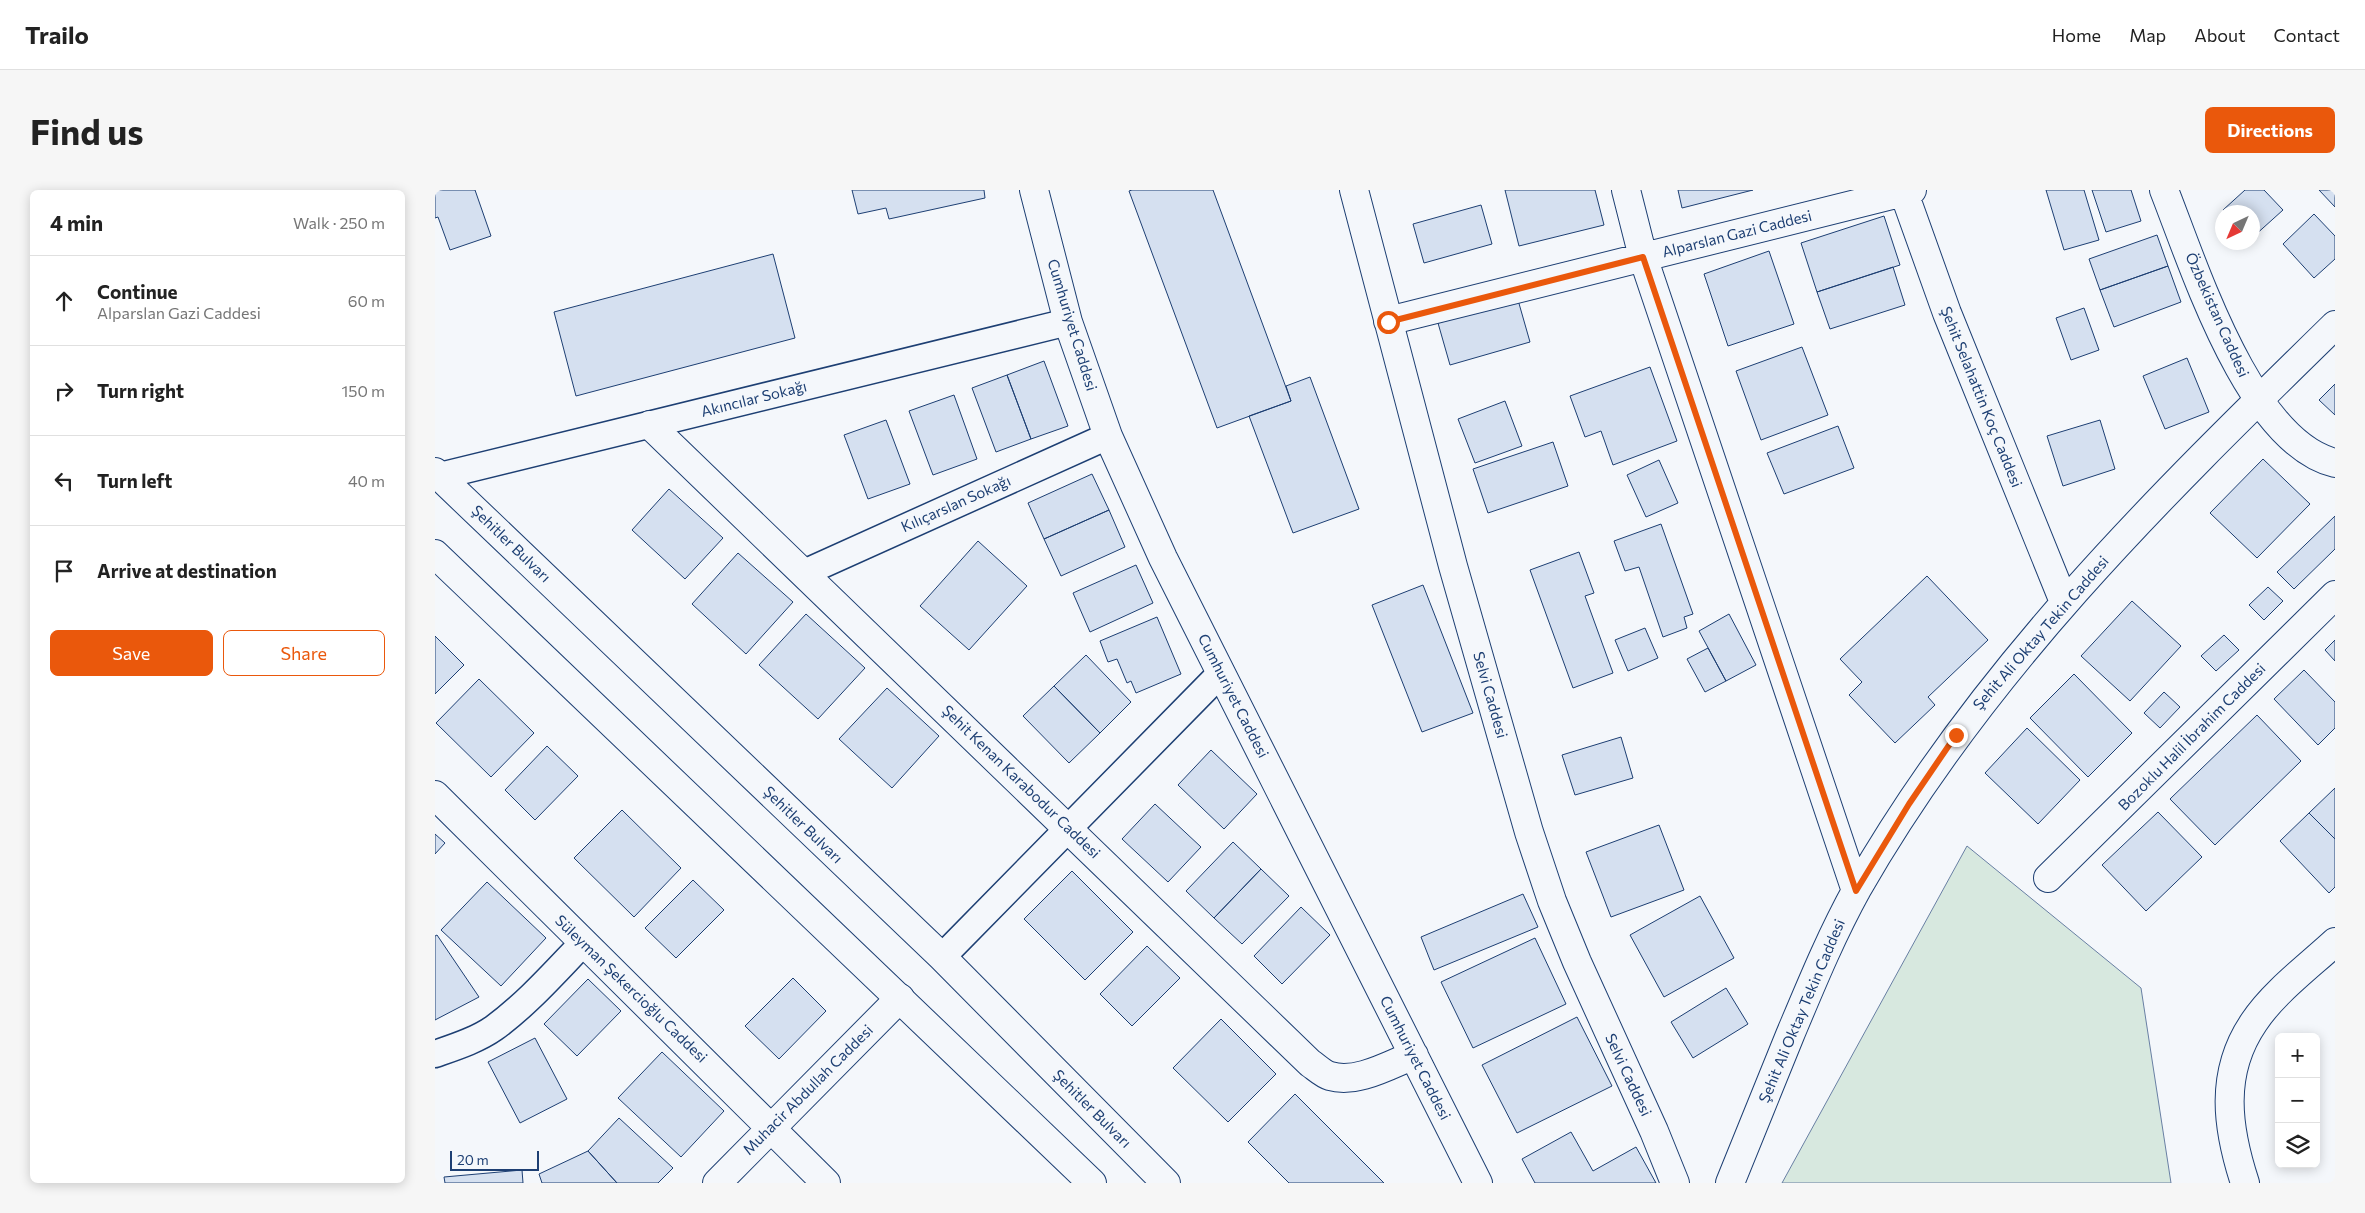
<!DOCTYPE html>
<html lang="en">
<head>
<meta charset="utf-8">
<style>
	:root { --surface:#fff; --page:#f6f6f6; --text:#222; --muted:#767676; --line:#e0e0e0; --accent:#ea580c }
	body { margin:0; font-family:Commissioner,sans-serif; background:var(--page); color:var(--text) }
	.controls { position:absolute; right:15px; bottom:15px; display:grid; overflow:hidden; border-radius:8px; box-shadow:0 2px 12px #0003 }
	.controls button { width:45px; height:45px; display:grid; place-items:center; padding:0; border:0; border-bottom:1px solid var(--line); background:var(--surface); color:var(--text); font:25px sans-serif }
	.compass { position:absolute; left:1780px; top:15px; width:45px; height:45px; border-radius:50%; background:var(--surface); box-shadow:0 2px 12px #0003; rotate:224deg }
	.scale { position:absolute; left:15px; bottom:12px; width:89px; box-sizing:border-box; padding-left:5px; border:2px solid #1d3f73; border-top:0; font-size:14px; line-height:18px; white-space:nowrap; color:#1d3f73; -webkit-text-stroke:4px #f4f7fb; paint-order:stroke }
	.stop { position:absolute; width:15px; height:15px; margin:-11px; border:4px solid #ea580c; border-radius:50%; background:#fff }
	.stop.end { background:#ea580c; border-color:#fff; box-shadow:0 1px 5px #0008 }
	.list { margin:0; padding:0; list-style:none }
	h2 { display:flex; justify-content:space-between; align-items:center; height:65px; margin:0; padding:0 20px; font-size:21px }
	h2 small { font-size:16px; font-weight:400; color:var(--muted) }
	.list li { display:grid; grid-template-columns:32px 1fr auto; gap:15px; align-items:center; box-sizing:border-box; height:90px; padding:0 20px; border-top:1px solid var(--line) }
	.list b { display:block; font-size:19px; white-space:nowrap }
	.list p { margin:0; font-size:16px; white-space:nowrap; color:var(--muted) }
	.list em { font-size:16px; font-style:normal; color:var(--muted) }
	.actions { display:flex; gap:10px; padding:15px 20px }
	.actions a { flex:1; padding:11px 0; border:1px solid var(--accent); border-radius:8px; text-align:center; font-size:18px; color:var(--accent) }
	.actions .main { background:var(--accent); color:#fff }
	.icon { flex:none; width:28px; height:28px; fill:none; stroke:currentColor; stroke-width:2; stroke-linecap:round; stroke-linejoin:round }
	.map { position:relative; flex:none; width:1900px; height:993px; overflow:hidden; border-radius:8px }
	header { display:flex; align-items:center; gap:30px; box-sizing:border-box; height:70px; padding:0 25px; background:var(--surface); border-bottom:1px solid var(--line) }
	header strong { font-size:24px }
	nav { display:flex; gap:28px; margin-inline-start:auto; font-size:18px }
	.intro { display:flex; align-items:center; justify-content:space-between; box-sizing:border-box; height:120px; padding:0 30px }
	h1 { margin:0; font-size:35px }
	.button { padding:12px 22px; border-radius:8px; background:var(--accent); color:#fff; font-size:18px; font-weight:700 }
	main { display:flex; gap:30px; padding:0 30px }
	aside { flex:1; background:var(--surface); border-radius:8px; box-shadow:0 2px 12px #0003 }
	.map>svg:first-child { display:block }
	.green { fill:#d7e8df; stroke:#687fa3 }
	.building { fill:#d5e0f0; stroke:#1d3f73 }
	.lines { fill:none; stroke-linecap:round; stroke-linejoin:round }
	.street-casing { stroke:#1d3f73; stroke-width:29 }
	.secondary-casing { stroke:#1d3f73; stroke-width:30 }
	.primary-casing { stroke:#1d3f73; stroke-width:30 }
	.street { stroke:#f4f7fb; stroke-width:26 }
	.secondary { stroke:#f4f7fb; stroke-width:28 }
	.primary { stroke:#f4f7fb; stroke-width:28 }
	.route { stroke:#ea580c; stroke-width:6 }
	.labels { text-anchor:middle; stroke-width:4; stroke-linejoin:round; paint-order:stroke }
	.street-label { font-size:15px; fill:#1d3f73; stroke:#f4f7fb }
</style>
</head>
<body>
<header>
<strong>Trailo</strong>
<nav><a>Home</a><a>Map</a><a>About</a><a>Contact</a></nav>
</header>
<div class="intro"><h1>Find us</h1><a class="button">Directions</a></div>
<main>
<aside>
<h2>4 min<small>Walk · 250 m</small></h2>
<ul class="list">
<li><svg class="icon" aria-label="ahead" viewBox="0 0 24 24"><path d="M12 20V5M6 11l6-6 6 6"/></svg><div><b>Continue</b><p>Alparslan Gazi Caddesi</p></div><em>60 m</em></li>
<li><svg class="icon" aria-label="right" viewBox="0 0 24 24"><path d="M7 20v-9h11M14 6l5 5-5 5"/></svg><div><b>Turn right</b></div><em>150 m</em></li>
<li><svg class="icon" aria-label="left" viewBox="0 0 24 24"><path d="M17 20v-9H6M10 6l-5 5 5 5"/></svg><div><b>Turn left</b></div><em>40 m</em></li>
<li><svg class="icon" aria-label="arrive" viewBox="0 0 24 24"><path d="M6 21V4h12l-3 4 3 4H6"/></svg><div><b>Arrive at destination</b></div></li>
</ul>
<div class="actions"><a class="main">Save</a><a>Share</a></div>
</aside>
<div class="map">
<svg width="1900" height="993" viewBox="0 0 1900 993">
	<rect width="100%" height="100%" fill="#f4f7fb"/>
	<path class="green" d="M1532,656L1706,798L1736,993H1347Z"/>
	<path class="building" d="M0,0H40L56,46L15,60L3,27L0,28Z
		M417,0H549L550,8L454,29L451,18L423,24Z
		M697,0H778L856,211L782,238L694,1Z
		M1070,0H1160L1169,35L1084,56Z
		M1243,0H1318L1247,18Z
		M1611,0H1649L1664,50L1629,60Z
		M1657,0H1696L1706,31L1671,42Z
		M1810,0H1829L1848,20L1818,47V22H1790L1788,20Z
		M1884,0H1900V17Z
		M1046,15L1057,54L989,73L978,34Z
		M1879,24L1900,46V69L1879,88L1848,54Z
		M1449,26L1465,75L1382,102L1366,53Z
		M1722,45L1733,76L1665,100L1654,69Z
		M1334,61L1359,134L1293,156L1269,84Z
		M338,64L360,148L141,206L119,122Z
		M1733,76L1746,112L1679,137L1665,100Z
		M1458,77L1470,115L1395,139L1382,102Z
		M1083,110L1095,152L1015,175L1003,133Z
		M1649,118L1664,160L1636,170L1621,128Z
		M1367,157L1393,225L1326,250L1301,181Z
		M1752,168L1774,222L1730,239L1708,186Z
		M609,171L633,236L596,249L572,185Z
		M1215,177L1242,251L1178,275L1166,241L1150,247L1135,206Z
		M572,185L596,249L561,262L537,198Z
		M875,187L924,319L858,343L814,226L856,211L851,196Z
		M1900,194V225L1884,210Z
		M519,205L542,269L498,285L474,221Z
		M1070,211L1087,256L1040,273L1023,229Z
		M451,230L475,294L433,309L409,245Z
		M1665,230L1680,279L1628,296L1612,246Z
		M1403,236L1419,278L1349,304L1332,263Z
		M1118,252L1133,296L1053,323L1038,279Z
		M1828,269L1875,314L1822,368L1775,323Z
		M1224,270L1243,313L1211,327L1192,285Z
		M657,284L674,320L609,349L593,313Z
		M234,299L288,348L250,389L197,340Z
		M674,320L690,357L626,386L609,349Z
		M1900,326V359L1859,399L1842,382Z
		M1226,334L1258,424L1249,427L1252,438L1228,447L1204,377L1190,381L1179,351Z
		M543,351L592,396L534,460L485,416Z
		M1144,362L1159,403L1150,406L1178,483L1138,498L1095,380Z
		M303,363L358,412L311,464L257,414Z
		M701,375L718,413L655,442L638,403Z
		M1492,386L1553,450L1493,507L1500,515L1460,553L1414,505L1427,492L1405,469Z
		M988,395L1038,523L987,542L937,415Z
		M1833,397L1848,411L1829,430L1814,415Z
		M1697,411L1746,456L1695,511L1646,466Z
		M371,424L430,478L383,529L324,475Z
		M1294,424L1321,475L1291,491L1264,441Z
		M722,427L746,484L701,503L696,491L692,493L682,469L673,472L665,451Z
		M1210,438L1223,468L1193,481L1180,450Z
		M1789,445L1804,460L1781,481L1766,466Z
		M0,446L29,475L0,504Z
		M1900,450V471L1890,460Z
		M1273,458L1291,491L1270,502L1252,469Z
		M651,465L696,512L665,543L619,496Z
		M1869,480L1900,512V538L1883,555L1839,509Z
		M1639,484L1697,543L1653,587L1595,528Z
		M44,489L99,543L56,587L1,533Z
		M619,496L665,543L634,573L588,526Z
		M452,498L504,546L457,598L404,549Z
		M1729,502L1745,517L1725,538L1709,523Z
		M1822,525L1866,571L1780,655L1735,609Z
		M1592,538L1645,590L1603,634L1550,583Z
		M1186,547L1198,588L1140,605L1127,565Z
		M112,556L143,586L100,630L70,600Z
		M776,560L822,604L789,639L743,595Z
		M1900,598V649L1874,623Z
		M720,614L766,657L733,692L687,649Z
		M187,620L246,678L199,727L139,668Z
		M1723,622L1767,667L1711,721L1667,675Z
		M1874,623L1900,649V697L1894,703L1845,651Z
		M1224,635L1249,700L1176,727L1151,662Z
		M0,644L10,653L0,664Z
		M798,652L826,679L779,728L751,701Z
		M826,679L854,706L807,754L779,728Z
		M637,681L698,742L650,790L589,729Z
		M258,690L289,720L241,768L210,738Z
		M52,692L111,748L66,796L6,740Z
		M1088,704L1103,737L999,780L986,747Z
		M1265,706L1299,768L1229,807L1195,745Z
		M866,717L895,745L847,794L819,766Z
		M2,745L44,807L0,830V746Z
		M1100,748L1131,814L1038,858L1006,792Z
		M712,756L745,788L697,836L665,804Z
		M358,788L391,821L344,869L310,836Z
		M153,789L186,821L142,866L109,834Z
		M1291,798L1313,834L1258,868L1236,832Z
		M1142,827L1177,896L1082,943L1047,875Z
		M786,829L841,884L793,932L738,878Z
		M100,848L132,909L85,933L53,872Z
		M227,862L289,921L246,967L183,908Z
		M860,904L949,993H854L813,952Z
		M184,928L238,978L223,993H182L153,961Z
		M1136,942L1158,981L1201,957L1221,993H1100L1087,969Z
		M153,961L182,993H107L104,984Z
		M87,980L88,993H10L9,987Z"/>
	<g class="lines">
		<defs>
			<path id="street" d="M5,286L633,132
				M369,383L673,246
				M507,767L786,483
				M0,864C20,857 42,850 59,838C92,814 120,782 148,753"/>
			<path id="secondary" d="M599,0L633,132L673,246L728,368L1043,993
				M919,0L1018,376L1094,642L1117,711L1142,772L1219,941L1240,993
				M1191,0L1208,67L1421,701
				M1468,0L1512,123L1629,412
				M1729,0C1759,76 1814,252 1900,273
				M953,131L1477,0
				M215,235L875,873C881,877 888,884 895,886C922,894 954,875 979,865
				M0,605L391,993
				M1613,688L1900,405
				M282,993L465,808
				M1295,993C1315,944 1335,894 1355,845C1376,795 1396,746 1422,699C1547,480 1721,310 1900,135
				M1810,993C1792,938 1784,883 1819,832C1838,803 1874,776 1900,752"/>
			<path id="primary" d="M0,282L507,767L731,993
				M0,364L657,993"/>
		</defs>
		<use href="#street" class="street-casing"/>
		<use href="#secondary" class="secondary-casing"/>
		<use href="#primary" class="primary-casing"/>
		<use href="#street" class="street"/>
		<use href="#secondary" class="secondary"/>
		<use href="#primary" class="primary"/>
	</g>
	<g class="lines">
		<path class="route" d="M953,132L1208,67L1421,701L1474,614L1521,545"/>
	</g>
	<g class="labels">
		<g class="street-label">
			<text transform="translate(1302 44) rotate(-14)" y="5">Alparslan Gazi Caddesi</text>
			<text transform="translate(1782 125) rotate(66)" y="5">Özbekistan Caddesi</text>
			<text transform="translate(637 135) rotate(73)" y="5">Cumhuriyet Caddesi</text>
			<text transform="translate(1546 207) rotate(68)" y="5">Şehit Selahattin Koç Caddesi</text>
			<text transform="translate(319 209) rotate(-14)" y="5">Akıncılar Sokağı</text>
			<text transform="translate(521 314) rotate(-24)" y="5">Kılıçarslan Sokağı</text>
			<text transform="translate(76 354) rotate(44)" y="5">Şehitler Bulvarı</text>
			<text transform="translate(1606 443) rotate(-49)" y="5">Şehit Ali Oktay Tekin Caddesi</text>
			<text transform="translate(1055 505) rotate(74)" y="5">Selvi Caddesi</text>
			<text transform="translate(798 506) rotate(63)" y="5">Cumhuriyet Caddesi</text>
			<text transform="translate(1757 547) rotate(-45)" y="5">Bozoklu Halil İbrahim Caddesi</text>
			<text transform="translate(586 592) rotate(44)" y="5">Şehit Kenan Karabodur Caddesi</text>
			<text transform="translate(368 635) rotate(44)" y="5">Şehitler Bulvarı</text>
			<text transform="translate(196 799) rotate(44)" y="5">Süleyman Şekercioğlu Caddesi</text>
			<text transform="translate(1367 821) rotate(-67)" y="5">Şehit Ali Oktay Tekin Caddesi</text>
			<text transform="translate(980 868) rotate(63)" y="5">Cumhuriyet Caddesi</text>
			<text transform="translate(1193 885) rotate(65)" y="5">Selvi Caddesi</text>
			<text transform="translate(373 900) rotate(-45)" y="5">Muhacir Abdullah Caddesi</text>
			<text transform="translate(657 919) rotate(45)" y="5">Şehitler Bulvarı</text>
		</g>
	</g>
</svg>
<div class="controls">
<button>+</button>
<button>−</button>
<button><svg class="icon" aria-label="layers" viewBox="0 0 24 24"><path d="M12 4l9 5-9 5-9-5zM3 14l9 5 9-5"/></svg></button>
</div>
<svg class="compass" viewBox="-18 -18 36 36"><path d="M0-13l5 13h-10z" fill="#e53935"/><path d="M0 13l5-13h-10z" fill="#767676"/></svg>
<div class="scale">20 m</div>
<div class="stop" style="left:953px;top:132px"></div>
<div class="stop end" style="left:1521px;top:545px"></div>
</div>
</main>
</body>
</html>
